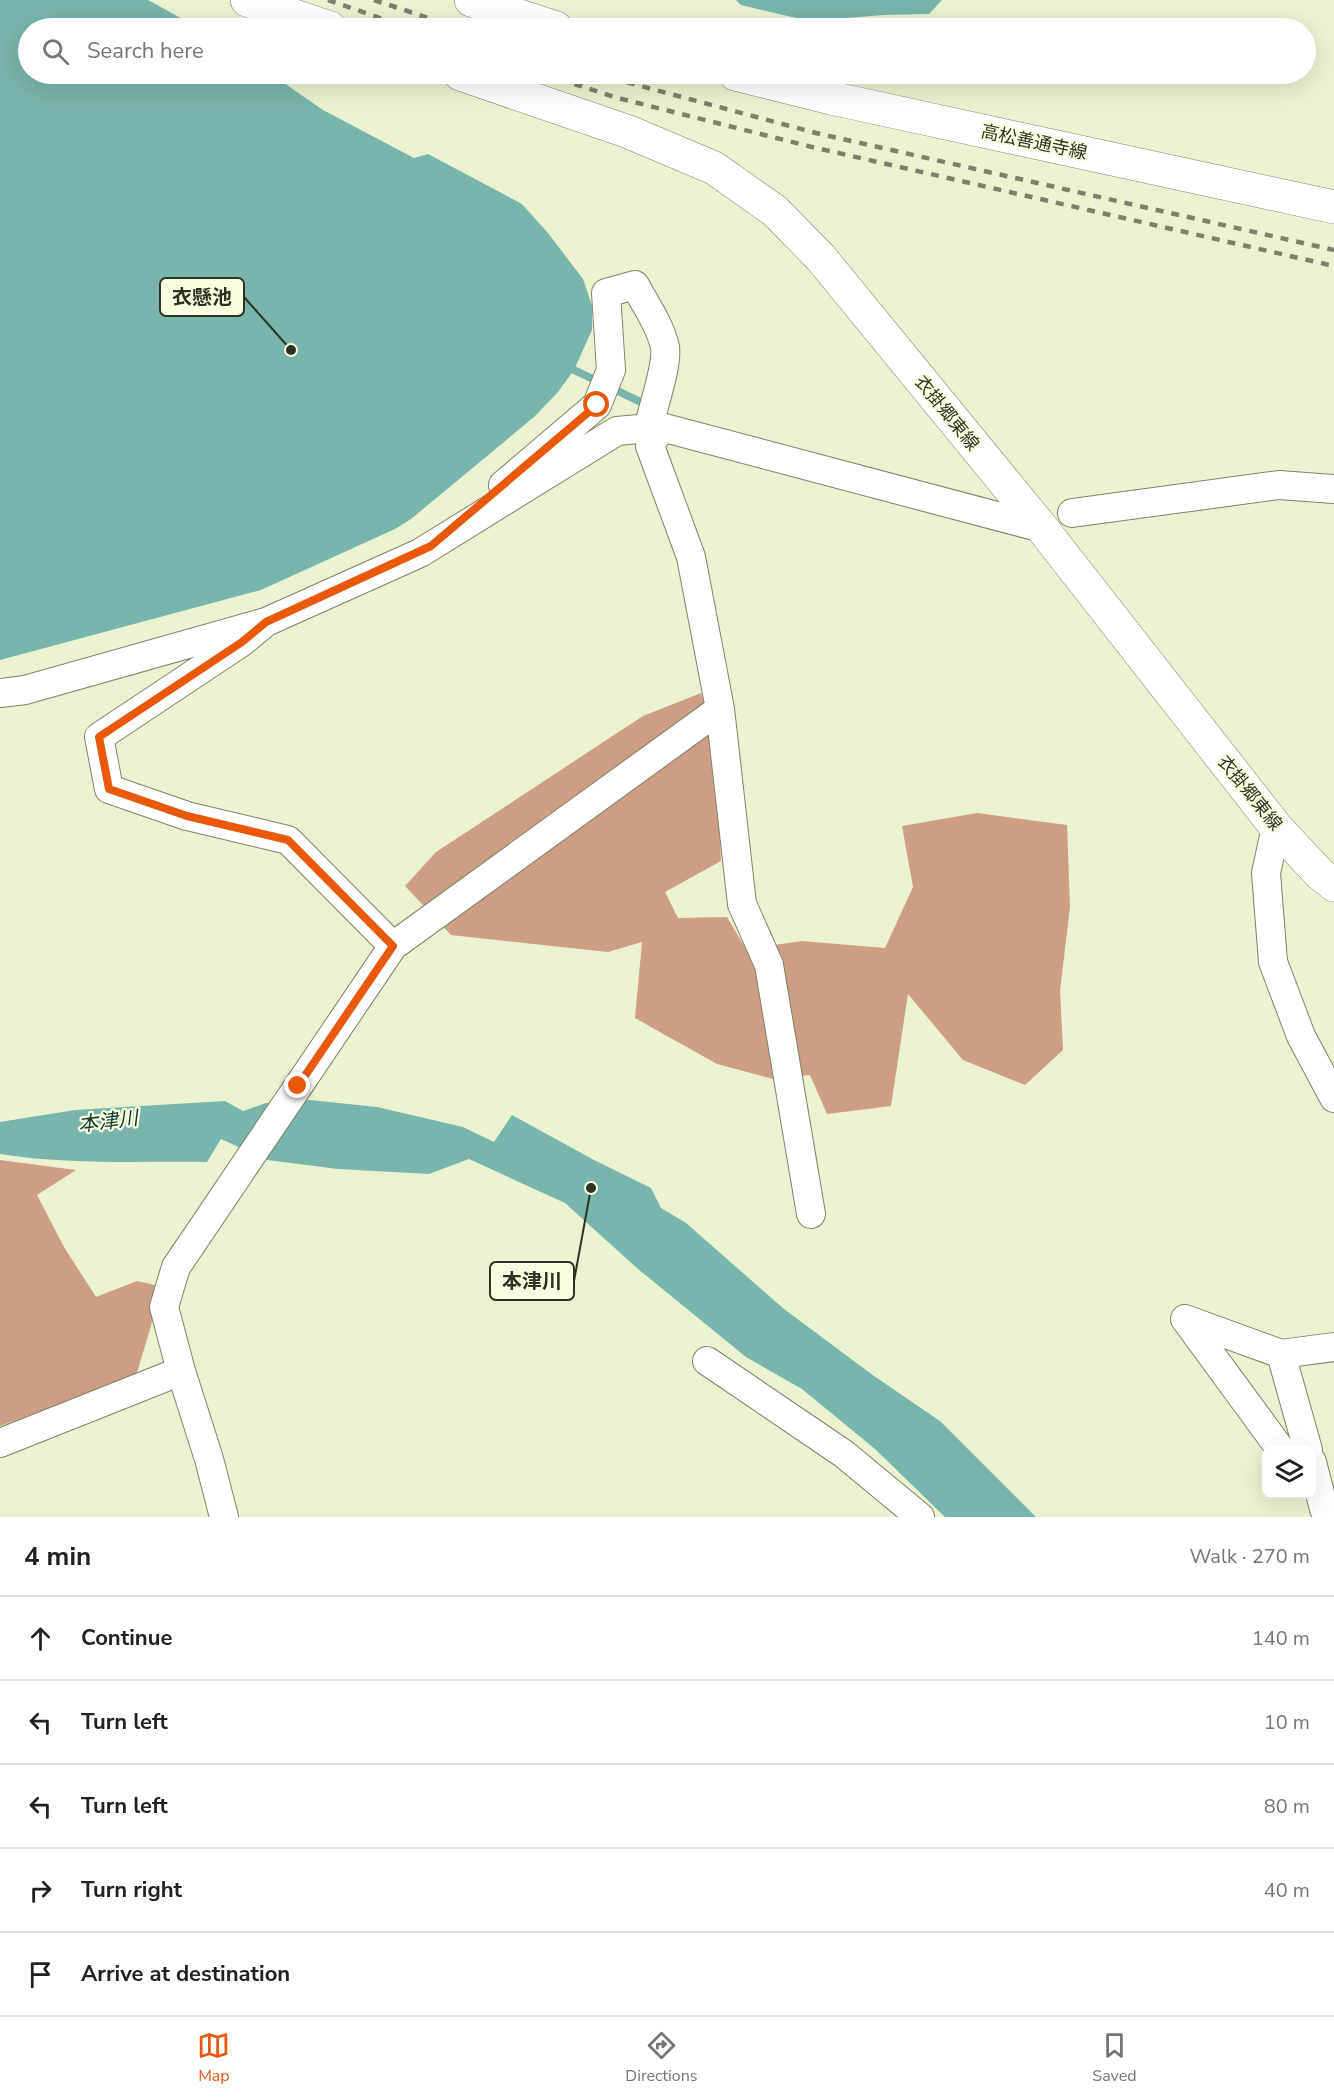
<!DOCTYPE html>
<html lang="en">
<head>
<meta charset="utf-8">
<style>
	:root { --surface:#fff; --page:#f2f2f2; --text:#202124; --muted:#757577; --line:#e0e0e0; --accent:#ea580c }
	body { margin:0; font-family:"Nunito Sans","Noto Sans JP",sans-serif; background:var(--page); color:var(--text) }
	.controls { position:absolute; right:18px; bottom:18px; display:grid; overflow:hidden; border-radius:12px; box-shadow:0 6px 24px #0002 }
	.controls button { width:54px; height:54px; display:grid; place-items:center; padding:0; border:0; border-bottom:2px solid var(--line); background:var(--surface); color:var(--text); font:30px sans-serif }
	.stop { position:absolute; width:18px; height:18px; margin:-14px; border:4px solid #ea580c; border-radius:50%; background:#fff }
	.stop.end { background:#ea580c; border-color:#fff; box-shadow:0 2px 6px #0008 }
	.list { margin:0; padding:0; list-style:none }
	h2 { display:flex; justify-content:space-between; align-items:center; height:78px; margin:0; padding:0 24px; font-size:26px }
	h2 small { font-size:20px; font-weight:400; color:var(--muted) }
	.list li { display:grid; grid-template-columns:39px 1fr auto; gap:18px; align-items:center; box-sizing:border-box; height:84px; padding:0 24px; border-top:2px solid var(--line) }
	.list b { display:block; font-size:22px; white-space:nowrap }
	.list em { font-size:20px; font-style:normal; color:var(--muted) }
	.icon { flex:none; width:33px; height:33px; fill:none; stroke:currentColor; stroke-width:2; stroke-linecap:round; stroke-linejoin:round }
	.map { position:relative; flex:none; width:1334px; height:1517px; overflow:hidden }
	.search { position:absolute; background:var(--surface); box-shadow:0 6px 24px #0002; left:18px; right:18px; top:18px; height:66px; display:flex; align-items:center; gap:15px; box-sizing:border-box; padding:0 21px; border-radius:33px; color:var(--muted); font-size:22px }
	.sheet { height:498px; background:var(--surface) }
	nav { display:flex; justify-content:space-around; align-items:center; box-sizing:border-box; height:84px; border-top:2px solid var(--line); background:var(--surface); font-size:16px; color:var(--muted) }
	nav a { display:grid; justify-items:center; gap:3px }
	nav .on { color:var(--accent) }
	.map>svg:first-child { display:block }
	.forest { fill:#cc9e86 }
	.water { fill:#78b5ac }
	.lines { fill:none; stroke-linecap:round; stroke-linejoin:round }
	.stream { stroke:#78b5ac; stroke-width:8 }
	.street-casing { stroke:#7d8367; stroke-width:30 }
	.secondary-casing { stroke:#7d8367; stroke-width:34 }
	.primary-casing { stroke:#7d8367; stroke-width:34 }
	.street { stroke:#fff; stroke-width:28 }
	.secondary { stroke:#fff; stroke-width:33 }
	.primary { stroke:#fff; stroke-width:33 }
	.rail { stroke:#7c806c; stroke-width:4.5; stroke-dasharray:8 8; stroke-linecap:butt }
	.route { stroke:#ea580c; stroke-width:8 }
	.labels { text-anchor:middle; stroke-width:4.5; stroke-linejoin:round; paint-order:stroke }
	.street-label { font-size:18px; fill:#2f3125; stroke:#f8ffe0 }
	.water-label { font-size:20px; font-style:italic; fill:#153531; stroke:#f8ffe0 }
	.leader { fill:none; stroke:#2f3125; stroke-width:2 }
	.callout-dot { fill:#2f3125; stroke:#f8ffe0; stroke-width:2 }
	.callout { fill:#f8ffe0; stroke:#2f3125; stroke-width:2 }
	.callout-label { font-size:20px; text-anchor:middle; font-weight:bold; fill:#2f3125 }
</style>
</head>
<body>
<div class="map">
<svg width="1334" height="1517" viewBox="0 0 1334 1517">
	<rect width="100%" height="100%" fill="#ebf2d2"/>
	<path class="forest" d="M701,693L715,738L721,861L665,892L678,918L727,917L746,949L802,941L885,948L913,887L902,826L977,813L1067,825L1070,907L1060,991L1063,1050L1025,1085L963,1060L908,994L891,1106L827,1114L810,1075L773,1079L717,1064L635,1018L642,942L608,952L451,935L405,886L436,852L643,716Z
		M0,1160L76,1170L37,1195L64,1247L96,1297L137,1281L159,1286L151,1326L136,1376L0,1426Z"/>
	<path class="water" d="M0,0H148L199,28H28V74H271L323,110L414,158L428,154L522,204L548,233L583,279L592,306V330L574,370L558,392L534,417L411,519L395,529L261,590L0,660Z
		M736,0H942L929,14L884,15L809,21L741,5Z
		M310,1100L377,1107L463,1127L494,1142L512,1115L594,1160L651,1188L661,1208L686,1223L784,1309L874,1376L940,1421L1036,1517H945L875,1449L802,1389L746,1357L638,1269L565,1203L469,1159L429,1174L338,1169L267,1160L221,1139L207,1162C138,1161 68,1165 0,1154V1122L75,1110L225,1101L243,1111L266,1103Z"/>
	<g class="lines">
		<path class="stream" d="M574,370L649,406"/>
		<defs>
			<path id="street" d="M503,485L597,405L611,370L606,293L635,285C645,304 660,325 665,347C668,365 652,410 648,429
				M1072,513L1279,485L1334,489
				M0,693L25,690L266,622L420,553L617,431L661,427
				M1276,827L1266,873L1273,962L1301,1036L1334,1098
				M393,946L720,709
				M811,1214L769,965L742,904L720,709L691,557L650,446L661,427L1042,528
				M1185,1319L1281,1450
				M1185,1319L1281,1354
				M707,1361L844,1454L920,1517
				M0,1443L181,1371
				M1308,1450L1281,1354L1334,1347
				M1312,1462L1324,1509
				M224,1517L209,1459L181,1371L164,1307L176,1267L393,946L288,840L187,816L109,789L99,737L242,642L266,622"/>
			<path id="secondary" d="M247,0L330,28
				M460,74L629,132L714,168L775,211L821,258L1042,528L1276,827L1320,874L1334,885"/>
			<path id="primary" d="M471,0L556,28
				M735,74L831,98L1334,207"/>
		</defs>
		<use href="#street" class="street-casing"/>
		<use href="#secondary" class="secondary-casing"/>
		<use href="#primary" class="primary-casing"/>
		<use href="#street" class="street"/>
		<use href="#secondary" class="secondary"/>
		<use href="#primary" class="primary"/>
		<path class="rail" d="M328,0L409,28
			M374,0L459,28
			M544,74L614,97L812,147L1334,266
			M596,74L816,133L1334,250"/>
	</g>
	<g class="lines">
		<path class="route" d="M298,1086L393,946L288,840L187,816L109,789L99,737L242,642L266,622L431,546L597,405"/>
	</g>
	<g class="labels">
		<g class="street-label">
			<text transform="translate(1034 142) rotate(12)" y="6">高松善通寺線</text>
			<text transform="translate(947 413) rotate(51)" y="6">衣掛郷東線</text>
			<text transform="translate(1250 793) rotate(51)" y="6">衣掛郷東線</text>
		</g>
		<g class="water-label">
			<text transform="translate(108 1121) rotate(-7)" y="7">本津川</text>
		</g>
	</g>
	<path class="leader" d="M291 350L244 297M591 1188L574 1281"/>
	<g class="callout-dot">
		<circle cx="291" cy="350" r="6"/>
		<circle cx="591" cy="1188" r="6"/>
	</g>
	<g class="callout">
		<rect x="160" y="278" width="84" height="38" rx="6"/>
		<rect x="490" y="1262" width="84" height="38" rx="6"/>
	</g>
	<g class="callout-label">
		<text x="202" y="304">衣懸池</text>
		<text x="532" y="1288">本津川</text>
	</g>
</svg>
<div class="controls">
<button><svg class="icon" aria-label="layers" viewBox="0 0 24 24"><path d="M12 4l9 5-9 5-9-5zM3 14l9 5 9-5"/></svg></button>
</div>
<div class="stop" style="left:597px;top:405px"></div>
<div class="stop end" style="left:298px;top:1086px"></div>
<div class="search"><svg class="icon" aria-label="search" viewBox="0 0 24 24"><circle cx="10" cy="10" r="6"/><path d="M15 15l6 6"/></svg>Search here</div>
</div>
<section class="sheet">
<h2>4 min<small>Walk · 270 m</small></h2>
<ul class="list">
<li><svg class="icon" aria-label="ahead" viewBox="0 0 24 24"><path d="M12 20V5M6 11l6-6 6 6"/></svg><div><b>Continue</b></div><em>140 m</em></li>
<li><svg class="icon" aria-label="left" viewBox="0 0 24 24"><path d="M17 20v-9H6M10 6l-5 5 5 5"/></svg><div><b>Turn left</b></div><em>10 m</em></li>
<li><svg class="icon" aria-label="left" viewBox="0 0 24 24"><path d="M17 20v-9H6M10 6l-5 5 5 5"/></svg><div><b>Turn left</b></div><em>80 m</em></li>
<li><svg class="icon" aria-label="right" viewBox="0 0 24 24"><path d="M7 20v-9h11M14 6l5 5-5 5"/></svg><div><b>Turn right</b></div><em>40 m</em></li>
<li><svg class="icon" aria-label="arrive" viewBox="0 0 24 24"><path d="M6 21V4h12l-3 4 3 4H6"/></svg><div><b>Arrive at destination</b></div></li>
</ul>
</section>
<nav>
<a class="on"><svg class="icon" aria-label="map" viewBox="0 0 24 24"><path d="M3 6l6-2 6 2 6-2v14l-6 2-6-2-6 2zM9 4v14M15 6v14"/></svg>Map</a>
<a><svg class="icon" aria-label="directions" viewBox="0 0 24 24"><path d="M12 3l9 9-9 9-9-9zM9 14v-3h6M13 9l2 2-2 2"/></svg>Directions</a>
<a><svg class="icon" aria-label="saved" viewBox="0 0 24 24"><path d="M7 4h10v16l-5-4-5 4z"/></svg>Saved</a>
</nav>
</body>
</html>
